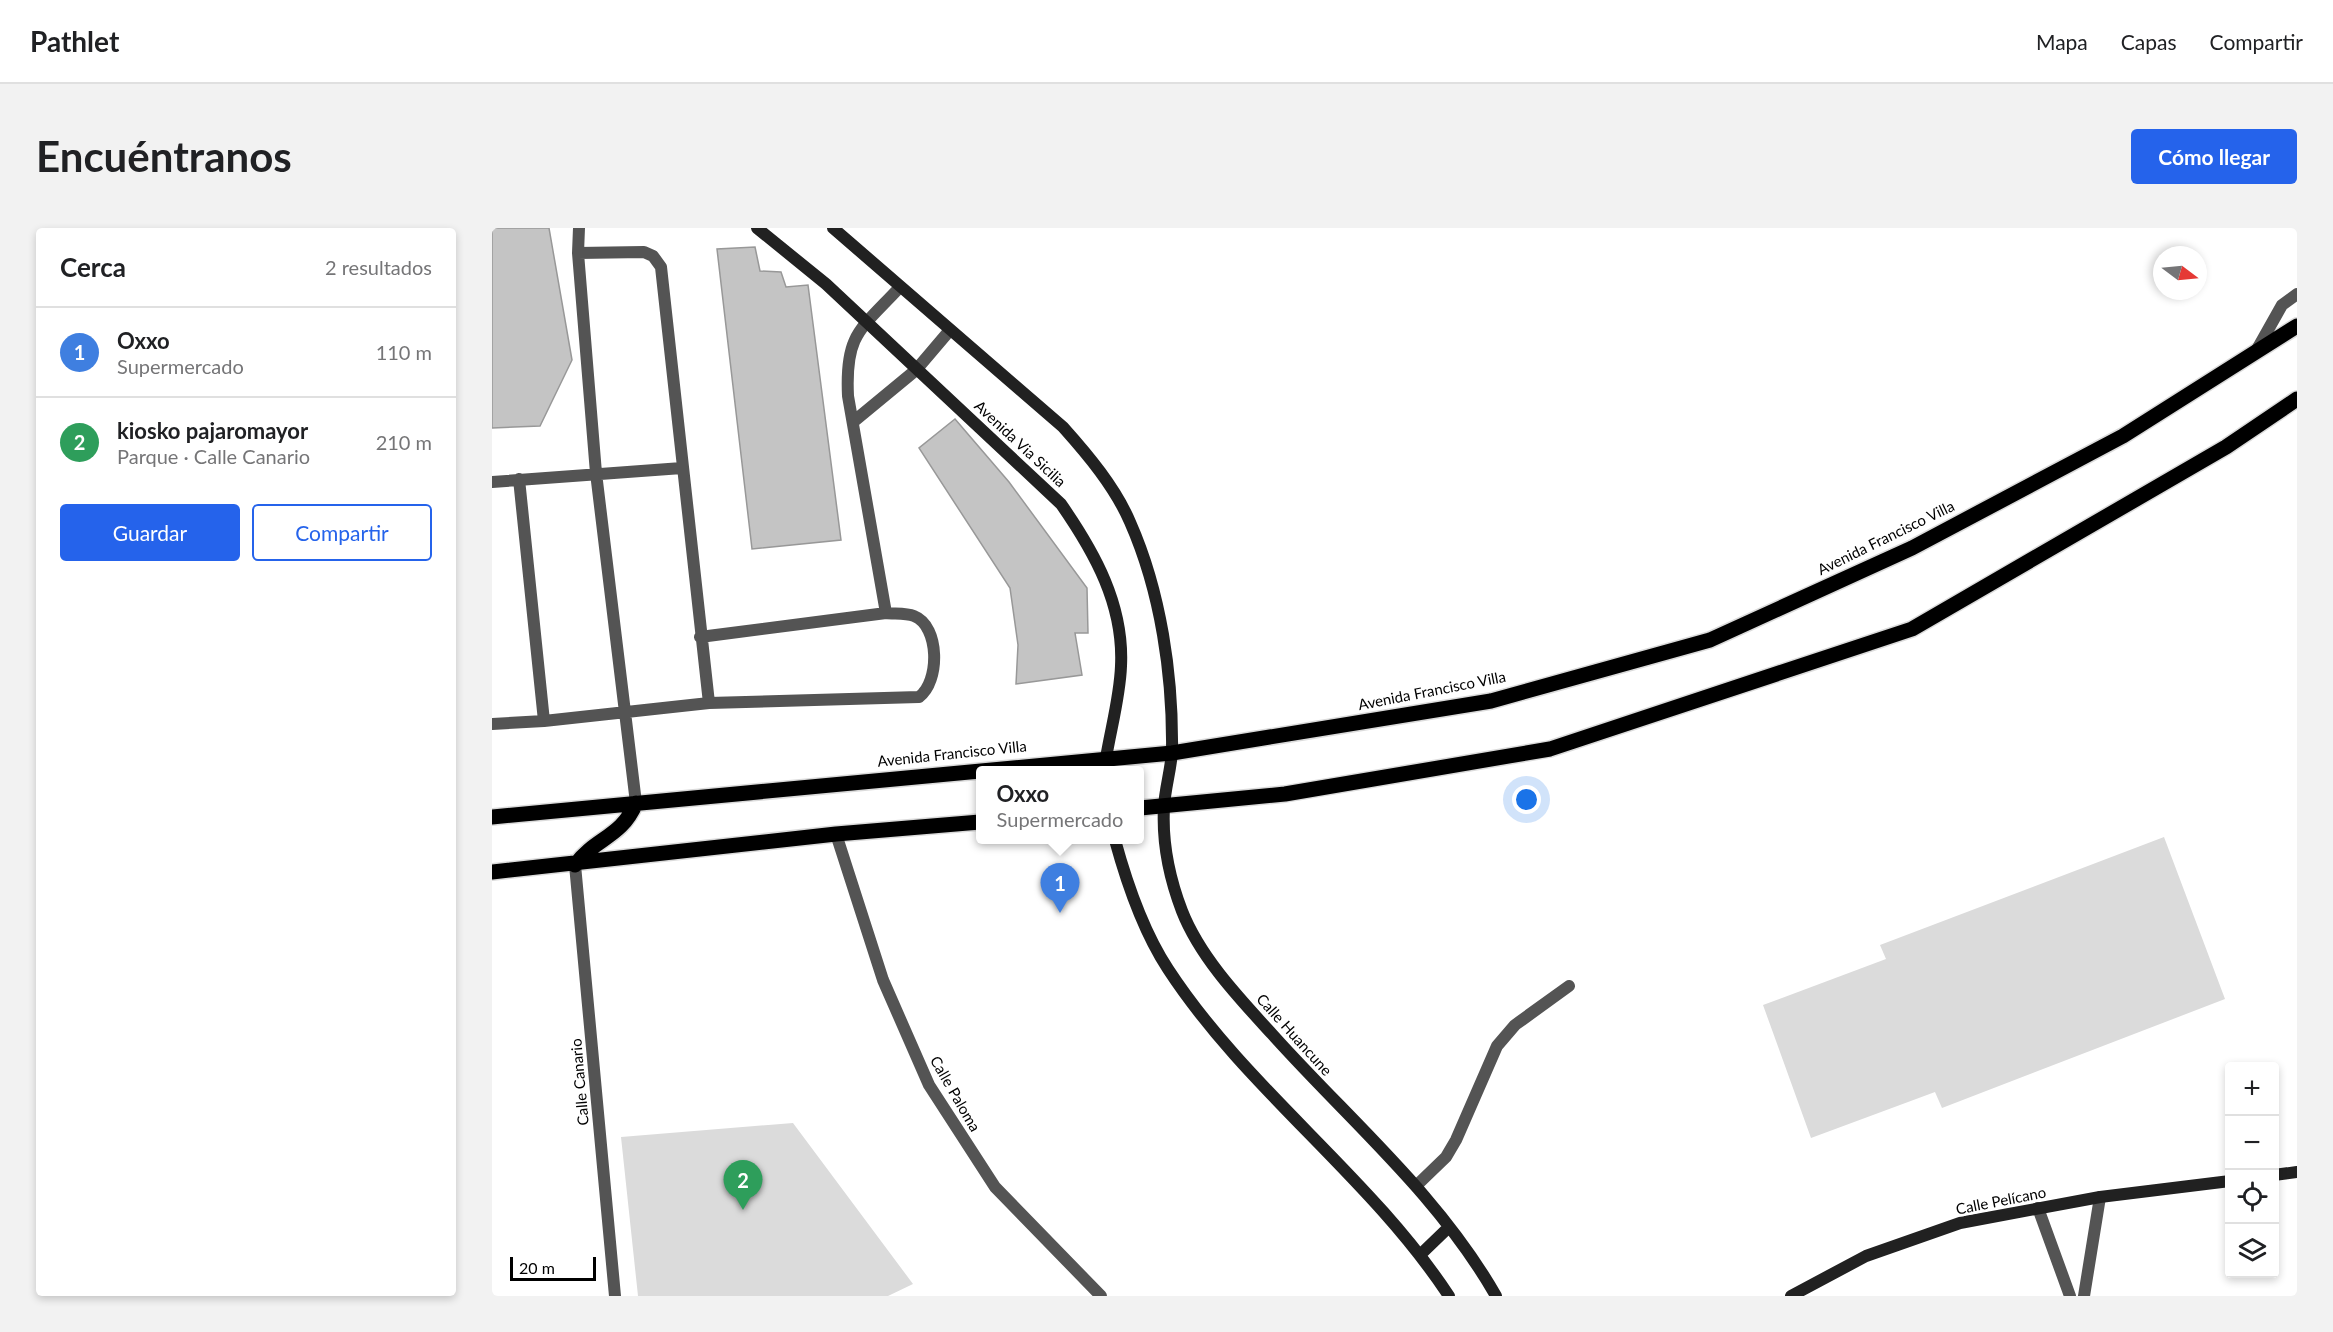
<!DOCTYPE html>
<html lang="es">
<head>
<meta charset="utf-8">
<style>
	:root { --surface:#fff; --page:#f2f2f2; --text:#202124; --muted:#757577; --line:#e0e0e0; --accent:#2563eb }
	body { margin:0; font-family:Lato,sans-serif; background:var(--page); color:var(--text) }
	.controls { position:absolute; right:18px; bottom:18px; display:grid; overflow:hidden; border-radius:6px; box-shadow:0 3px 9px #0003 }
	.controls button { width:54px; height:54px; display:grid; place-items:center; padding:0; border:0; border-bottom:2px solid var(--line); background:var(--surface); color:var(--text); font:30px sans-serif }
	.compass { position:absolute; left:1661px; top:18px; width:54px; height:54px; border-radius:50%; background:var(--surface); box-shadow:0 3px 9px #0003; rotate:106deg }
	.scale { position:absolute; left:18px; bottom:15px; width:86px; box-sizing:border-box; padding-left:6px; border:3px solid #000; border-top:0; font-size:16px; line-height:21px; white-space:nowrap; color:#000; -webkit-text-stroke:4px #fff; paint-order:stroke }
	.you { position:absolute; left:1035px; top:572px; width:21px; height:21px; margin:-15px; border:4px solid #fff; border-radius:50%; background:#1a73e8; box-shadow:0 0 0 9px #1a73e833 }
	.badge { display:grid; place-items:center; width:39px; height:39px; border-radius:50%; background:var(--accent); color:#fff; font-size:20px; font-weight:700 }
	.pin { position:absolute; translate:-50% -50px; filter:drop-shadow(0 2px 3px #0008) }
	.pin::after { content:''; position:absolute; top:32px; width:21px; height:18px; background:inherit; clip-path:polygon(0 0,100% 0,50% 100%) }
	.popup { position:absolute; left:484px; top:538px; width:168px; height:78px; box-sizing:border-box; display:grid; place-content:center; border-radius:6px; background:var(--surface); filter:drop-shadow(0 2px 4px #0005); font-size:20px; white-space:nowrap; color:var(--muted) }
	.popup b { font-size:22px; color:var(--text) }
	.popup::after { content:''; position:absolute; left:50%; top:100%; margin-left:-12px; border:12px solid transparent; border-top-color:var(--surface) }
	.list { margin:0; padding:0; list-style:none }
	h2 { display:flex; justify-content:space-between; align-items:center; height:78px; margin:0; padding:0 24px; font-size:26px }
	h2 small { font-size:20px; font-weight:400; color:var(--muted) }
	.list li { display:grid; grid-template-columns:39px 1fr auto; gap:18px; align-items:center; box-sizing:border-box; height:90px; padding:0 24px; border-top:2px solid var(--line) }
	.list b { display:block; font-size:22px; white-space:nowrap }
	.list p { margin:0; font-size:20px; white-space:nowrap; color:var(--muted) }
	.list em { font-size:20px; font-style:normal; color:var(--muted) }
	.actions { display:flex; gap:12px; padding:18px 24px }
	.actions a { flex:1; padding:14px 0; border:2px solid var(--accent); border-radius:6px; text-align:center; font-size:21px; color:var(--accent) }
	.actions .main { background:var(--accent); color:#fff }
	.icon { flex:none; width:33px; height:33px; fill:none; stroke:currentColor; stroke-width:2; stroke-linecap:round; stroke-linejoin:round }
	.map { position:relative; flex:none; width:1805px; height:1068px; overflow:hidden; border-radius:6px }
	header { display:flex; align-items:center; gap:36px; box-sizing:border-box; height:84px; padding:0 30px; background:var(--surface); border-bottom:2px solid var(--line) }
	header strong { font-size:28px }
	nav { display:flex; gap:33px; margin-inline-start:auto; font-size:21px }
	.intro { display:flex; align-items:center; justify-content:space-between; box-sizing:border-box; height:144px; padding:0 36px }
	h1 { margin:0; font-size:42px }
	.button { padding:15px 27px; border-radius:6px; background:var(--accent); color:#fff; font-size:21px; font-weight:700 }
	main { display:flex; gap:36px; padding:0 36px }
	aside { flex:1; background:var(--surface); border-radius:6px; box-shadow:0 3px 9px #0003 }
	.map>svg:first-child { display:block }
	.green { fill:#dbdbdb }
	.building { fill:#c4c4c4; stroke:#989898; stroke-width:1.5 }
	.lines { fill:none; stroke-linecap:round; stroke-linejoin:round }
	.primary-casing { stroke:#dbdbdb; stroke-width:18 }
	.lane { stroke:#545454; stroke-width:12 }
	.street { stroke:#545454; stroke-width:12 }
	.secondary { stroke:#212121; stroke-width:12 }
	.primary { stroke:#000; stroke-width:15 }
	.labels { text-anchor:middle; stroke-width:5; stroke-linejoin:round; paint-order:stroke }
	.street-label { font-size:15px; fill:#000; stroke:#fff }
</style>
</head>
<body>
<header>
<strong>Pathlet</strong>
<nav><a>Mapa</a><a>Capas</a><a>Compartir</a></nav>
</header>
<div class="intro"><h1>Encuéntranos</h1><a class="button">Cómo llegar</a></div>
<main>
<aside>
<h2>Cerca<small>2 resultados</small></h2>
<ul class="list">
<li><span class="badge" style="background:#3f7fe0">1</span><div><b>Oxxo</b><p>Supermercado</p></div><em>110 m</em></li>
<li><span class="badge" style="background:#2e9e5b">2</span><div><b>kiosko pajaromayor</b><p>Parque · Calle Canario</p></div><em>210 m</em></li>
</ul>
<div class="actions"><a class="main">Guardar</a><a>Compartir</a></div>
</aside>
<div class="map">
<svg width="1805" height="1068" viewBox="0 0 1805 1068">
	<rect width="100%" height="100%" fill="#fff"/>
	<path class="green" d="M1672,609L1733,771L1450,880L1443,864L1319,910L1271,777L1394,731L1388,717Z
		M301,895L421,1056L396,1068H146L129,909Z"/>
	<path class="building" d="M0,0H57L80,132L48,198L0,200Z
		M263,19L268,43L289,44L294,59L316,57L349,312L260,321L225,21Z
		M463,191L517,254L595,360L596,405H583L590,447L524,456L526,417L518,360L427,220Z"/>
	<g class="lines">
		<defs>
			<path id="primary" d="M648,580L793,566L1058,521L1420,401L1734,219L1805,171
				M0,589L680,525L999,473L1218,412L1420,320L1631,208L1805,98
				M83,637C104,609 129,610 144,575
				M0,644L344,606L488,594"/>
		</defs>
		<use href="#primary" class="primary-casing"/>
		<path class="lane" d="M87,0L86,25L104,245L144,575
			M86,25L152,24L161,28L169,39L217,475
			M361,194L424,142L458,102
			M27,251L52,493
			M0,254L190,240
			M394,385L356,168C353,106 368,102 408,59
			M0,496L52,493L217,475L427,469C448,454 448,398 422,388C414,385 402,386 394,385L208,409
			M925,957L954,929L964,912L1005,818L1023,797L1077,758"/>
		<path class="street" d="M1763,125L1790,77L1805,66
			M344,606L391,752L437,857L503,959L609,1068
			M83,637L123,1068
			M1546,980L1578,1068
			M1592,1068L1608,969"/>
		<path class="secondary" d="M265,0L334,56L569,276C603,325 632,377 629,438C628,468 619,500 614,530L615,542
			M341,0L571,199C596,227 623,259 638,294C669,364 681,448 680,523C679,542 673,560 672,579C670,615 677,649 690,683C708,729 747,770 780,806C857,892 946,966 1004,1068
			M623,612C635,656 651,703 676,741C755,862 878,948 957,1068
			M1782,947L1805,944
			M929,1026L957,999
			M1299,1068L1374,1028L1468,995L1608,969L1738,953"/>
		<use href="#primary" class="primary"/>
	</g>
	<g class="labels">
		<g class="street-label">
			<text transform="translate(528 216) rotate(43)" y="5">Avenida Via Sicilia</text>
			<text transform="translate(1394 310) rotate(-26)" y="5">Avenida Francisco Villa</text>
			<text transform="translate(940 463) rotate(-11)" y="5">Avenida Francisco Villa</text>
			<text transform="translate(460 526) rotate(-6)" y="5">Avenida Francisco Villa</text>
			<text transform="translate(802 807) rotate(48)" y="5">Calle Huancune</text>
			<text transform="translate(88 854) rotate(-95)" y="5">Calle Canario</text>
			<text transform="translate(463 866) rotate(60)" y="5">Calle Paloma</text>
			<text transform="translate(1509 973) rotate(-11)" y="5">Calle Pelícano</text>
		</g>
	</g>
</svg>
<div class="controls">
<button>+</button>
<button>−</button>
<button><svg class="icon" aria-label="locate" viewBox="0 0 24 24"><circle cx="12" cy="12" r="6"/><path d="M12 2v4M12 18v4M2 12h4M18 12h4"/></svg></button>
<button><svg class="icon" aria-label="layers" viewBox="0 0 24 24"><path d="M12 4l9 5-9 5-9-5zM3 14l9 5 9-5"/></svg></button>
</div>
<svg class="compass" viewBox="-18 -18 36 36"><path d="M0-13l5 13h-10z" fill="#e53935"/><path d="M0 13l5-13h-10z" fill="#757577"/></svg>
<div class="scale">20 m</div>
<div class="you"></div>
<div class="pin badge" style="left:568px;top:685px;background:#3f7fe0">1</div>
<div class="popup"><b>Oxxo</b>Supermercado</div>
<div class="pin badge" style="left:251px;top:982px;background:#2e9e5b">2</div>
</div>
</main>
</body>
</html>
